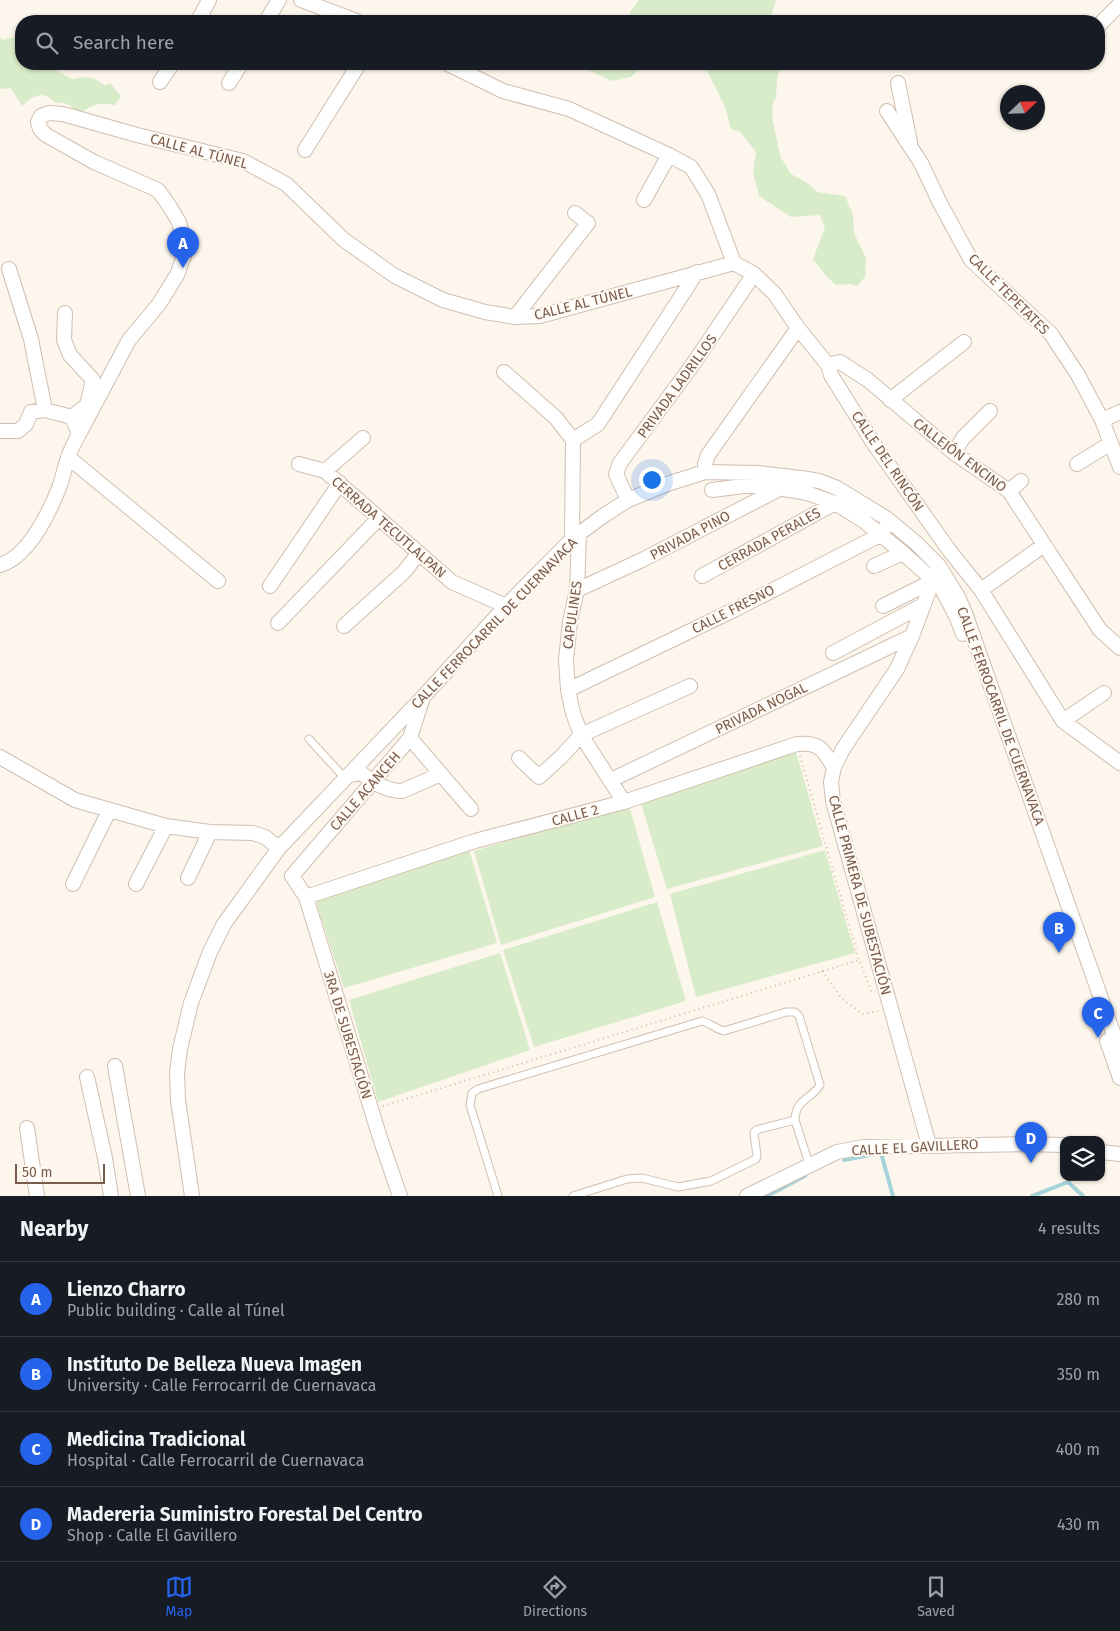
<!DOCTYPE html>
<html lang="en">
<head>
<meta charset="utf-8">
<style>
	:root { --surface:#171b24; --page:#242831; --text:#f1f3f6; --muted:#9ea1a6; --line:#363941; --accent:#2563eb }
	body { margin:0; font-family:"Fira Sans",sans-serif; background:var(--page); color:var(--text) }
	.controls { position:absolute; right:15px; bottom:15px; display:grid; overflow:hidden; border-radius:10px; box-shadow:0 1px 4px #0004 }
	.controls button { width:45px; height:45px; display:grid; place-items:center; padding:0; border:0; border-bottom:1px solid var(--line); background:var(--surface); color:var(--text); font:25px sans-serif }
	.compass { position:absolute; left:1000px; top:85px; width:45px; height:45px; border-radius:50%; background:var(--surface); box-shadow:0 1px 4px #0004; rotate:67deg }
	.scale { position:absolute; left:15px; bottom:12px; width:90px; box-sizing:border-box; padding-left:5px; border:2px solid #7a5c4d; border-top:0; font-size:14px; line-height:18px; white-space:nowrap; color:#7a5c4d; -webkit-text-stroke:4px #fffaf3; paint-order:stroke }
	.you { position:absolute; left:651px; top:479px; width:18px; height:18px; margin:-12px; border:4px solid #fff; border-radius:50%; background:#1a73e8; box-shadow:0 0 0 8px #1a73e833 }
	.badge { display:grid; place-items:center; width:32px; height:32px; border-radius:50%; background:var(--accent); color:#fff; font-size:16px; font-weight:700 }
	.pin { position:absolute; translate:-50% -41px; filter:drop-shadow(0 1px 2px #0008) }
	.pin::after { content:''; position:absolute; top:26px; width:18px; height:15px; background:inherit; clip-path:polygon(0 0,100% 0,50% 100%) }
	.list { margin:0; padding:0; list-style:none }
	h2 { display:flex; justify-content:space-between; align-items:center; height:65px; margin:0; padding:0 20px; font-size:21px }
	h2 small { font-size:16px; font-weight:400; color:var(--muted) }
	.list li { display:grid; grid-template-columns:32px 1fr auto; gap:15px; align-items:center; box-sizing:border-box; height:75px; padding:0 20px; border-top:1px solid var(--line) }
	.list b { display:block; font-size:19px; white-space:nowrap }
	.list p { margin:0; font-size:16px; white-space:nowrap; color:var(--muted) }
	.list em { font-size:16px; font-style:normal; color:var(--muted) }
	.icon { flex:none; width:28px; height:28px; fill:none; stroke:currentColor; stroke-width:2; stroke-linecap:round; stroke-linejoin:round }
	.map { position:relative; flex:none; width:1120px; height:1196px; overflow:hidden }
	.search { position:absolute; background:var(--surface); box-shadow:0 1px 4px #0004; left:15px; right:15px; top:15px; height:55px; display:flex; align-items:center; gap:12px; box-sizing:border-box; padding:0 18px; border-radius:20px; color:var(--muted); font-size:19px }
	.sheet { height:365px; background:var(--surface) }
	nav { display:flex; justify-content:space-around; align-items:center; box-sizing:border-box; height:70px; border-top:1px solid var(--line); background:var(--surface); font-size:14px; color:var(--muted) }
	nav a { display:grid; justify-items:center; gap:2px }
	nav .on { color:var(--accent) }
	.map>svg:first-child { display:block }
	.green { fill:#d8ecc9 }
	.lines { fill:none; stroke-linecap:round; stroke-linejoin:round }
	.stream { stroke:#a5d3da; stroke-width:4 }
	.lane-casing { stroke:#d1beb0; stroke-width:9 }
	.street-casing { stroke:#d1beb0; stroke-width:16 }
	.path { stroke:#d9b8a5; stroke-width:2; stroke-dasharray:1 4; stroke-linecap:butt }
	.lane { stroke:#fff; stroke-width:7 }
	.street { stroke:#fff; stroke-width:14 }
	.labels { text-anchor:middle; stroke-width:4; stroke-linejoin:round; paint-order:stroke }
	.street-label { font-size:14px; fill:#7a5c4d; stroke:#fffaf3 }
</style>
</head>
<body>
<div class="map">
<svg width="1120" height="1196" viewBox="0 0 1120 1196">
	<rect width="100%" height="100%" fill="#fdf6ec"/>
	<path class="green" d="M639,0H776L770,21H629L630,12Z
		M21,37V64H51L57,71L72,79C86,76 94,76 105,86L110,83L121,96L115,105C98,103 93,103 79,115C72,106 68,102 56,103C43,91 35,94 22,106L11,88L0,89V38L3,40L8,38Z
		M575,64H643L631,77L612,81Z
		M704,64H781L777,79L776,97L773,103L772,116L780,156L791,174L806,182L817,192L845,196L853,215L854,233L866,258L865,277L857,286L850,284L836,285L827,277L813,259L825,227L820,215L791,217L759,196L753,173L756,152L740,132L731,129L725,107Z
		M796,752L823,846L667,889L640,800Z
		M629,805L655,897L501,945L474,851Z
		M468,846L497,943L344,988L314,896Z
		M825,850L855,953L696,997L670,894Z
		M657,902L686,1001L534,1047L503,950Z
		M500,953L530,1050L378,1102L349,1000Z"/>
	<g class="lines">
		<path class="stream" d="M844,1160L881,1153L893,1196
			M767,1196L805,1176
			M1032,1196L1068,1182L1083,1196"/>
		<defs>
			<path id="lane" d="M309,739L342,775H349
				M498,1196L470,1105L472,1093L478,1089L702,1021C710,1023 716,1029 724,1031L786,1012H795L799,1016L820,1085C810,1101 796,1098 795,1120L809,1164
				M573,1196L627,1179L642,1178L678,1187L711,1181L756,1159L757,1156L754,1133L756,1130L795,1120"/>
			<path id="street" d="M301,0L357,21
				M198,21L209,0
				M266,21L279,0
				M1099,25L1120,4
				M448,64L503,91L569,109L669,155L691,167L708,194L734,263L754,274L774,293L798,328L828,365L831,375L874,444L949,550L981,590L1063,721L1120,763
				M160,82L172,64
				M229,83L241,64
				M898,83L910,142
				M887,111L921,163L940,203L971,260L1051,334L1078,375L1102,420L1120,467
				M305,150L359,64
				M644,200L669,155
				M9,269L31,339L45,410
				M65,313L64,340L70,355L93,380L87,405L72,417
				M515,317L588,223L575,213
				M828,365L840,362L868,380L954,453L1009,491L1100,630L1120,648
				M504,372L556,418L573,440L572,539
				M890,400L964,342
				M1102,420L1120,412
				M0,431H18L26,424L31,412L45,410L72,417
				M79,434L129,340L159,304L177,275L184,256L183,240L179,222L170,207L158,190L94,162L46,135L40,129L38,122L41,116L49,113L63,114L137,135L243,161L286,184L344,240L395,276L443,300L485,312L515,317L540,316L734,263
				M573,440L598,424L697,272
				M954,453L963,438L990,411
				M68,457L218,581
				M299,464L325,471L452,582L506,606
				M1077,464L1111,443
				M325,471L363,438
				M705,472V464L708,455L798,328
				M712,490L744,486H767L807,493L835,503L864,521L903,553L941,587L957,618L963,634
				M1009,491L1021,481
				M628,500L616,474L620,463L691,367L754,274
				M579,534L577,590L570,621L566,660L568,690L573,713L581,735L624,802
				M0,565C28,557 49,513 59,488C63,478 64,468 68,458C70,450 75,442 79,434L72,417
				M874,566L903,553
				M702,576L835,503
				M270,586L340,483
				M577,590L642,560L783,487
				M981,590L1044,545
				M883,606L933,581
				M278,623L379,518
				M344,626L404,572L418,554
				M833,653L923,605
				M568,690L736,609L880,535L884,529
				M1063,721L1104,693
				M410,738L471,809
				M0,757L75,800L166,826L210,832L253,833L265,837L279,848
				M519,758L539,777L562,756L581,735L690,686
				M349,775L361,773C372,782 387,791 402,791L441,774
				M611,780L912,636
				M188,878L210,832
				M73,884L109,811
				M136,884L166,826
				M306,897L475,841L624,802L797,744C820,742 822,749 834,767
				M1107,1041L1120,1078
				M115,1066L138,1196
				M87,1077L105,1158L111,1196
				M27,1128L37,1196
				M929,1145L833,801L831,782L834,767L843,749L897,669L912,636L936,572
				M1101,1152L1120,1154
				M192,1196L178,1100L177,1073L180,1049L191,1003L210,952L224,924L279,848L423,697L506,606L572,539L603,516L628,500L667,484L705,472L758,473L801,478L819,481L837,488L886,518L916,543L939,566L958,597L965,613L1120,1052
				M400,1196L380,1138L306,897L292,876L410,738L422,700
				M747,1196L837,1152L864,1147L1026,1144L1064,1145"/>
		</defs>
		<use href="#lane" class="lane-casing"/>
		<use href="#street" class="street-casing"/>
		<path class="path" d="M800,756L859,960L872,993
			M822,971L841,998L862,1014L879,1011
			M383,1106L859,960"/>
		<use href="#lane" class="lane"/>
		<use href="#street" class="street"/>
	</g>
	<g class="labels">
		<g class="street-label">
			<text transform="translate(199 151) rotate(15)" y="5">CALLE AL TÚNEL</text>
			<text transform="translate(1009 294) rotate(45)" y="5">CALLE TEPETATES</text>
			<text transform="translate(583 303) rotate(-14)" y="5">CALLE AL TÚNEL</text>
			<text transform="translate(677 386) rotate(-54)" y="5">PRIVADA LADRILLOS</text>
			<text transform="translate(960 455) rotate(37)" y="5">CALLEJÓN ENCINO</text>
			<text transform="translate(888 461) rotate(56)" y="5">CALLE DEL RINCÓN</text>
			<text transform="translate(389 527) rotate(41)" y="5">CERRADA TECUTLALPAN</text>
			<text transform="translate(690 535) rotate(-28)" y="5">PRIVADA PINO</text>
			<text transform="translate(769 539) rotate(-29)" y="5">CERRADA PERALES</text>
			<text transform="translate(733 609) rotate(-27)" y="5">CALLE FRESNO</text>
			<text transform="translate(572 615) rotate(-82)" y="5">CAPULINES</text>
			<text transform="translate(494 623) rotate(-46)" y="5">CALLE FERROCARRIL DE CUERNAVACA</text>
			<text transform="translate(761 708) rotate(-26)" y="5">PRIVADA NOGAL</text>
			<text transform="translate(1001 716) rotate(70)" y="5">CALLE FERROCARRIL DE CUERNAVACA</text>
			<text transform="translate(365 791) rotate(-49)" y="5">CALLE ACANCEH</text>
			<text transform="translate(575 815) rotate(-15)" y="5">CALLE 2</text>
			<text transform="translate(860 895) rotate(75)" y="5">CALLE PRIMERA DE SUBESTACIÓN</text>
			<text transform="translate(348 1035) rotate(73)" y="5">3RA DE SUBESTACIÓN</text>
			<text transform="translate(915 1147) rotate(-3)" y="5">CALLE EL GAVILLERO</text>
		</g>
	</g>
</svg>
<div class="controls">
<button><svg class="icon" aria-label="layers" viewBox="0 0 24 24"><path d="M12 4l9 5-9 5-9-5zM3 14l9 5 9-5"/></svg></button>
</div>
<svg class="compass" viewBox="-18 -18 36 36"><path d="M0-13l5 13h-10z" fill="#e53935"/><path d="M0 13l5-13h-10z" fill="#9ea1a6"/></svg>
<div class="scale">50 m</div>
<div class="you"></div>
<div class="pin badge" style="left:183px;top:268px">A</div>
<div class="pin badge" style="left:1059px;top:953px">B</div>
<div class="pin badge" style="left:1098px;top:1038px">C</div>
<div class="pin badge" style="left:1031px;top:1163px">D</div>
<div class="search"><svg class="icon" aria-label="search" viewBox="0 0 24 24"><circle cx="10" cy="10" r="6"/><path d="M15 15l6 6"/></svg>Search here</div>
</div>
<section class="sheet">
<h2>Nearby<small>4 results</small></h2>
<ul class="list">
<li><span class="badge">A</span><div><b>Lienzo Charro</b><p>Public building · Calle al Túnel</p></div><em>280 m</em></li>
<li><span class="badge">B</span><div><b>Instituto De Belleza Nueva Imagen</b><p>University · Calle Ferrocarril de Cuernavaca</p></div><em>350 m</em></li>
<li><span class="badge">C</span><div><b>Medicina Tradicional</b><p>Hospital · Calle Ferrocarril de Cuernavaca</p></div><em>400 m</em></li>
<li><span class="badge">D</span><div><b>Madereria Suministro Forestal Del Centro</b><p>Shop · Calle El Gavillero</p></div><em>430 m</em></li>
</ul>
</section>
<nav>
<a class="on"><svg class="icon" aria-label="map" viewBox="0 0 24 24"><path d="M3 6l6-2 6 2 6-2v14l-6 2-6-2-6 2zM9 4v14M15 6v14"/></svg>Map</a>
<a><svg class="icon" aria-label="directions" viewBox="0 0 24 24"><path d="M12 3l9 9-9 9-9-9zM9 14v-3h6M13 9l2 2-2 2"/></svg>Directions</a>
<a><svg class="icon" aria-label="saved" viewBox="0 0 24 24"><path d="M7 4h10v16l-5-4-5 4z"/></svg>Saved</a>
</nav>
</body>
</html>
